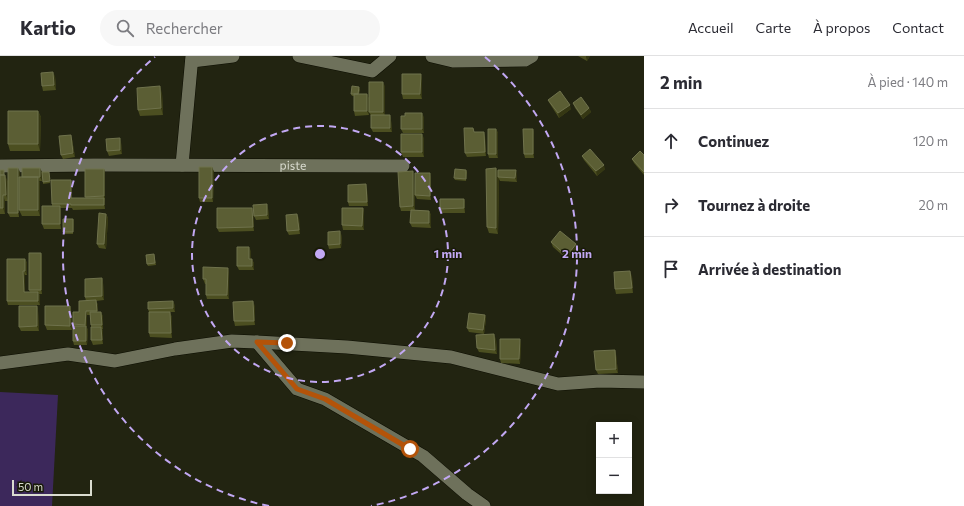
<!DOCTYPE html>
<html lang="fr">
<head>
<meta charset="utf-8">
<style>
	:root { --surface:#fff; --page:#f7f7f7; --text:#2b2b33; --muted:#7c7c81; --line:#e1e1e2 }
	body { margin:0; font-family:Commissioner,sans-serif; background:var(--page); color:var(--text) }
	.controls { position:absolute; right:12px; bottom:12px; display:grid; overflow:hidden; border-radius:0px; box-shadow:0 2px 10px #0003 }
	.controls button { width:36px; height:36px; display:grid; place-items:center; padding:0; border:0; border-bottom:1px solid var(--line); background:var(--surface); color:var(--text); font:20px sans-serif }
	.scale { position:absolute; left:12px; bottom:10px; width:80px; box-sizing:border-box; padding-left:4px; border:2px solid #dadcd0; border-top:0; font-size:11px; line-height:14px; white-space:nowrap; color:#dadcd0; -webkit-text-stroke:3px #191b08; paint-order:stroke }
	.stop { position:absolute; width:12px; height:12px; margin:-9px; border:3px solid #b45309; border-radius:50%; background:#fff }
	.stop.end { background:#b45309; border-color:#fff; box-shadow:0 1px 4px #0008 }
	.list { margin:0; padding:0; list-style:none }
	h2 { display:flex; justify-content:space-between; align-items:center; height:52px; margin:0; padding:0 16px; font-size:17px }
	h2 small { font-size:13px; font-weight:400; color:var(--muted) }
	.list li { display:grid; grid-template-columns:26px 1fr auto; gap:12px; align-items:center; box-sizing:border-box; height:64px; padding:0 16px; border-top:1px solid var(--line) }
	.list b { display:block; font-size:15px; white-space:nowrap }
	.list em { font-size:13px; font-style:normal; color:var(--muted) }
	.icon { flex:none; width:22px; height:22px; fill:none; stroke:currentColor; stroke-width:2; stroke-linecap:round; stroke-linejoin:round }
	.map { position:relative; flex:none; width:644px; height:450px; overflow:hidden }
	header { display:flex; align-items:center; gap:24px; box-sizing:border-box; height:56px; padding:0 20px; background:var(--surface); border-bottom:1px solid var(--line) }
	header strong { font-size:19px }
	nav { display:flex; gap:22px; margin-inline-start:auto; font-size:14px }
	.search { width:280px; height:36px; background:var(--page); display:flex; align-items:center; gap:10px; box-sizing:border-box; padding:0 14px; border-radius:22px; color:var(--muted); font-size:15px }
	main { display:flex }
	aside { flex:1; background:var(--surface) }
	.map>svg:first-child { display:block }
	.green { fill:#3c285b }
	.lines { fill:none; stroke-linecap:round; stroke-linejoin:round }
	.minor-casing { stroke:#0c0d00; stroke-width:14 }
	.minor { stroke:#6e715b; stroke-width:13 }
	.wall { fill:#4c4f21 }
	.shaded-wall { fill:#353713 }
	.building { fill:#5b5e34; stroke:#6f724c }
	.route { stroke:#b45309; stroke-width:5 }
	.ring { fill:none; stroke:#c2a8f3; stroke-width:2; stroke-dasharray:7 5 }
	.labels { text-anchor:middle; stroke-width:3; stroke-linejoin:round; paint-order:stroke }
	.street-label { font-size:12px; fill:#dadcd0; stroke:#191b08 }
	.centre { fill:#c2a8f3; stroke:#191b08; stroke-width:2 }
	.ring-label { font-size:12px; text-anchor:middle; font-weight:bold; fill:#c2a8f3; stroke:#191b08; stroke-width:3; stroke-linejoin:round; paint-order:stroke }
</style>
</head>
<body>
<header>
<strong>Kartio</strong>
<div class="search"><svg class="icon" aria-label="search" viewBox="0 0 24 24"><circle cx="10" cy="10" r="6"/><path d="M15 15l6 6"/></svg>Rechercher</div>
<nav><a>Accueil</a><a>Carte</a><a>À propos</a><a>Contact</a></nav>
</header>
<main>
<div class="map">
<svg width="644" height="450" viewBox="0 0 644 450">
	<rect width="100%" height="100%" fill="#222411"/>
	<path class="green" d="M0,336L58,339L52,450H0Z"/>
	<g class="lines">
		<defs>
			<g id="minor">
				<path d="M299,0L372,15L390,0"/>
				<path d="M432,0L453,5L525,4L532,0"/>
				<path d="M192,5L233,0"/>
				<path d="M182,109L192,0"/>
				<path id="s1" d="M0,110L94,109L403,110"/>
				<path d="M257,286L297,333L325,343L423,400L467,438L484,450"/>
				<path d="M0,307L68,298L115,305L175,293L232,285L257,286L347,291L451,301L558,328L600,325L644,326"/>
			</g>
		</defs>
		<use href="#minor" class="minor-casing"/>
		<use href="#minor" class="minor"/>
	</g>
	<path class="wall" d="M578,0H590L587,5Z
		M55,20L56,34L43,35L42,30Z
		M422,22V43H403L402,38Z
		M385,30V59H390L391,64L392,76H373L371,72V60L369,56Z
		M359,31L360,34L359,38H367L369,43V59L355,60L354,55V40H352L351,38Z
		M162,37L163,59L140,60L138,54Z
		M548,44L571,53L559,62L550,48Z
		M573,47L589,52L591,56L583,63L575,52Z
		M38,55L41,61L40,95H10L8,88Z
		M424,61V77H403L401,73Z
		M496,73L498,77V102H489L488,98Z
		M533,73L534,78V102H525L524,98Z
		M475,76L485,80L486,100L467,101L465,97Z
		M424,82V101H403L401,96Z
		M72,83L75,101L63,103L61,99Z
		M121,86L122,98L109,100L107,95Z
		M644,99V119L634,107L632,103Z
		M582,100L605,113L597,120L584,104Z
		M212,111L214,116L213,146H200L199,142Z
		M496,112L498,117L517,119V126L500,125L499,123L498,178L489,177L487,171Z
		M104,113L105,117V153L73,154L72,152H60L61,155V173H44L42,168L52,150V148L71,124L72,128V142H86L85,141Z
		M0,114L4,116V119L8,126V145H5V158H0Z
		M466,114L467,116L466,125L455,124L454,122Z
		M20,116V121L42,116L49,118L50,127L43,128L42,117V125H39L40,127V160H22L19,154V161H10L8,157Z
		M414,119L415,154L429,155L431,159V172L412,171L410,167L411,155H401L400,151Z
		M431,121V144L417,143L415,139Z
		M367,133L368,150H349L348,146Z
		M464,143L465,147V157H442L440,153Z
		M268,152L269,163L256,164L254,160Z
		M363,152L364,156V174H343L342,169Z
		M254,156V175L219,176L217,172Z
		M106,158L108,162L106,193L99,192L97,188Z
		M299,162L300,178L289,179L287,175Z
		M73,163L74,165L73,178H64L63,176Z
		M342,180L341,192L329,193L328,189Z
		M551,186L576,188L577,192L568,204L553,191Z
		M251,195V203L254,207V214H239L237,210Z
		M41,197L42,201V238H39L40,240V249H8L7,245L25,203L27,207V219H25V236H30L29,234Z
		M154,198L156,209L148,210L147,208Z
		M229,216V243H207L206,239V228H205L203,223Z
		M632,220L633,237L616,238L615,233Z
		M102,222L103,226L104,244L96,245L98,249V256L103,260V273H102L103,275V288L93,289L91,284V269L90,259H87V272L88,274L87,289H74L73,285V268L79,256L86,245L85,241Z
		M175,249V256H169L172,261V282L150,281L149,277V256L148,253Z
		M37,250L38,254L39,275H21L19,271Z
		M70,250L71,254L72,274H47L45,269Z
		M255,250V269L235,270L234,265Z
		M485,259L486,263L484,278L469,276L467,272Z
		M496,283L497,298L479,296L477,292Z
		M521,288L520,308L501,307L500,303Z
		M615,294L616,298L618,317L598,318L596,314Z"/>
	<path class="shaded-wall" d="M586,0H590L587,5L586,1Z
		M53,16L55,20L56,34L54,29Z
		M421,18L422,22V43L420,38Z
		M383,26L385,30V60L383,56Z
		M160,30L162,37L163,59L161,52Z
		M367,38L369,43V59L367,55Z
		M570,49L571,53L559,62L558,57Z
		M589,52L591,56L583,63L581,59Z
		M38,55L41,61L40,95L38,88Z
		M422,57L424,61V77L422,73Z
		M390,59L391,64L392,76L390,72Z
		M496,73L498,77V102L496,98Z
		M533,73L534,78V102L533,98Z
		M484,76L485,80L486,100L485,96Z
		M422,78L424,82V101L422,96Z
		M71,79L72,83L75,101L73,97Z
		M120,82L121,86L122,98L120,94Z
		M604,109L605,113L597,120L596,115Z
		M212,111L214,116L213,146L212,142Z
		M18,112L20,116L19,161L18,157Z
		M40,112L42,116V125L40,121Z
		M496,112L499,118L498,121L499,123L498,178L496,172Z
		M104,113L105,117V145L104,140Z
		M516,114L517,119V126L515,122Z
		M413,115L414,119L415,154L413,150Z
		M430,117L431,121V144L430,140Z
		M5,119L8,126V145L6,139Z
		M38,121L40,127V160L38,154Z
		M71,124L72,128V146L71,142Z
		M366,128L367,133L368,150L367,146Z
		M3,139L5,145V158L3,152Z
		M104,142L105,146V153L104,149Z
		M464,143L465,147V157L464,152Z
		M267,148L268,152L269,163L267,159Z
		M60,150L61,155V173L60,168Z
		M252,152L254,156V175L253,171Z
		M363,152L364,156V174L362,170Z
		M429,155L431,159V172L429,167Z
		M106,158L108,162L106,193L104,188Z
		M297,158L299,162L300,178L299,174Z
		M73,163L74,165L73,178Z
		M340,175L342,180L341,192L340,188Z
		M576,188L577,192L568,204L567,200Z
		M249,191L251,195V207L249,203Z
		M41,197L42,201V238L41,234Z
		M25,203L27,207V219L25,215Z
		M252,203L254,207V214L252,210Z
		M228,212L229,216V243L227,239Z
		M23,215L25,219V240L24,236Z
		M630,215L632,220L633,237L632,232Z
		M102,222L103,226L104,244L102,240Z
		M38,236L40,240V249L38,245Z
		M96,244L98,249V259L97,255Z
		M173,245L175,249V256L173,252Z
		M253,245L255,250V269L254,265Z
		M37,250L38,254L39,275L37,270Z
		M70,250L71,254L72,274L70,270Z
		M86,255L87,259V272L88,274L87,289L86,285Z
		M101,256L103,260V273L102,269Z
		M170,256L172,261V282L171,277Z
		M485,259L486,263L484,278L483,274Z
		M101,271L103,275V288L102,284Z
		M494,278L496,283L497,298L495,294Z
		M520,283L521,288L520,308L519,303Z
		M615,294L616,298L618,317L616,313Z"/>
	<path class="building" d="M53,16L54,29L42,30L41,17Z
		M402,18H421L420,38H402Z
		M369,26H383V56H369Z
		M160,30L161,52L138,54L137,32Z
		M352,30L359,31L358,38H351Z
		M560,35L570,49L558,57L548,44Z
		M354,38H367V55H354Z
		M581,41L589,52L581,59L573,47Z
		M8,55H38V88H8Z
		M405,57H422V73H401V60H405Z
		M371,59H390V72H371Z
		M464,72H473L474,76H484L485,96L465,97Z
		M488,73H496V98H488Z
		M523,73H533V98H524Z
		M401,78H422V96H401Z
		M71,79L73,97L61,99L59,80Z
		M120,82V94L107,95L106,83Z
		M590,93L604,109L596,115L582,100Z
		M640,95L644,99V116L632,103Z
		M199,111H212V142H199Z
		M8,112H18V157H8Z
		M22,112H40V121H22Z
		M496,112V172L487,171L486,113Z
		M85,113H104V140L85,141Z
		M455,113L466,114V123L454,122Z
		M0,114H4V119H0Z
		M498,114H516L515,122L498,121Z
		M413,115V150L400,151L398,116Z
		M42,116H49L50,125L43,126Z
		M415,117H430V140L415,139Z
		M0,119H5L6,139H3V152H0Z
		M19,121H38V154H19Z
		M51,124H71V142H104V149H71V148H52Z
		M366,128L367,146H348V129Z
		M440,143H464V152L440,153Z
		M267,148V159L254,160L253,149Z
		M42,150H60V168H42Z
		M217,152H252L253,171L217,172Z
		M342,152H363L362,170L342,169Z
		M411,154L429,155V167H410Z
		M99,157L106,158L104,188H97Z
		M297,158L299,174L287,175L286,159Z
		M63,163H73V176H63Z
		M340,175V188L328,189V176Z
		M560,175L576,188L567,200L551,186Z
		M237,191H249V203H252V210H237Z
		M29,197H41V234H29Z
		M154,198L155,207L147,208L146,199Z
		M7,203H25V215H23L24,236H38V245H7Z
		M203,211L228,212L227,239H206V223H203Z
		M630,215L632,232L615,233L614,216Z
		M102,222V240L85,241V223Z
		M96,244L97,255H86L85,269L73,268V256H79V245Z
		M173,245V252L148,253V246Z
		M253,245L254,265H234L233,246Z
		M19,250H37V270L19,271Z
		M45,250H70V270L45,269Z
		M90,256H101L102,269H91Z
		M149,256H170L171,277H149Z
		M469,257L485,259L483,274L467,272Z
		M73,270H86V285H73Z
		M91,271H101L102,284H91Z
		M494,278L495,294L477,292L476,279Z
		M500,283H520L519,303H500Z
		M615,294L616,313L596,314L594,295Z"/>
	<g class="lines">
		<path class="route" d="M287,287L257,286L297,333L325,343L410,393"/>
	</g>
	<g class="ring">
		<circle cx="320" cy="198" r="128"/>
		<path d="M269 450A257 257 0 0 1 155 1M485 1A257 257 0 0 1 371 450"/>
	</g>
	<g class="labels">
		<g class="street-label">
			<text dy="4" stroke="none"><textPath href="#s1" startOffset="293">piste</textPath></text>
		</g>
	</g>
	<circle cx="320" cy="198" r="6" class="centre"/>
	<g class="ring-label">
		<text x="448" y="202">1 min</text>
		<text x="577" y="202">2 min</text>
	</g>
</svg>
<div class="controls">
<button>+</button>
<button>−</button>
</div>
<div class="scale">50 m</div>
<div class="stop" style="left:410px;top:393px"></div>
<div class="stop end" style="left:287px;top:287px"></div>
</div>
<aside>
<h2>2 min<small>À pied · 140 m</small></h2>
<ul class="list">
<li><svg class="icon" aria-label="ahead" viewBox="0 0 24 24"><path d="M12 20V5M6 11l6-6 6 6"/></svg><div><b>Continuez</b></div><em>120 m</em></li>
<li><svg class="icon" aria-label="right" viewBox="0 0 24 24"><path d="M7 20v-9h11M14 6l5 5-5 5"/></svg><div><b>Tournez à droite</b></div><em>20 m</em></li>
<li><svg class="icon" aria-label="arrive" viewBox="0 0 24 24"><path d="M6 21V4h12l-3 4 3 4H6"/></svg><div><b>Arrivée à destination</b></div></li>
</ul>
</aside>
</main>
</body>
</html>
